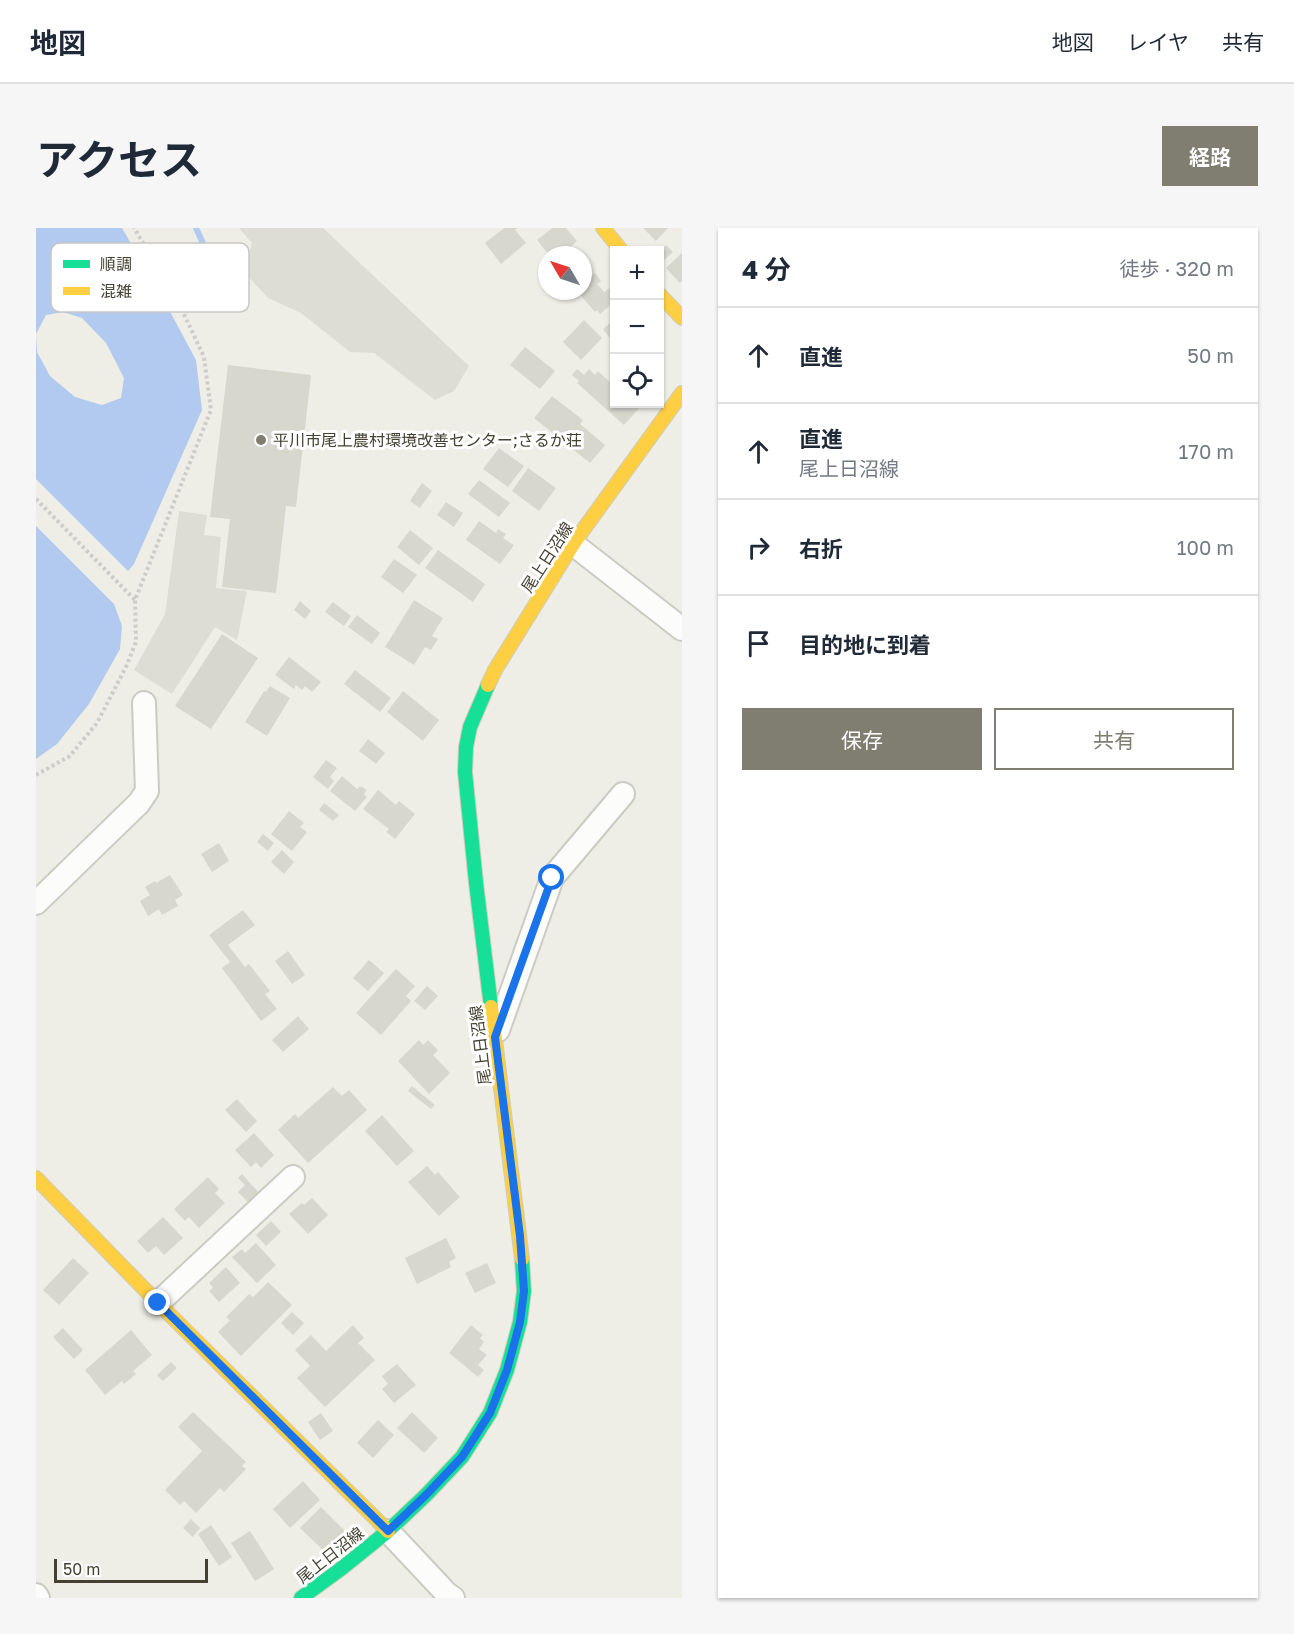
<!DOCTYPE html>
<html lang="ja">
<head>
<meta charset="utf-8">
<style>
	:root { --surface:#fff; --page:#f6f6f7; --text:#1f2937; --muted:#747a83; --line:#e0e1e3; --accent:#807e71 }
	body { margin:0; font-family:"Golos Text","Noto Sans JP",sans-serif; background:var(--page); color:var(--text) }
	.controls { position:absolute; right:18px; top:18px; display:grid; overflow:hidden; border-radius:0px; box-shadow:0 2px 4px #0004 }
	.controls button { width:54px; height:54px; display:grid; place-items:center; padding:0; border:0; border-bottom:2px solid var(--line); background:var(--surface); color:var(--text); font:30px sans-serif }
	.compass { position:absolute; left:502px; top:18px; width:54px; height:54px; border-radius:50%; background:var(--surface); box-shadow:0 2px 4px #0004; rotate:309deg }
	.scale { position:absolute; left:18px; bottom:15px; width:154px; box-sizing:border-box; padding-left:6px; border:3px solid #444132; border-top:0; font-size:16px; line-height:21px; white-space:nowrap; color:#444132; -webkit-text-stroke:4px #fff; paint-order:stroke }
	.stop { position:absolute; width:18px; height:18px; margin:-14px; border:4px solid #1a73e8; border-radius:50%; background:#fff }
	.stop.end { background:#1a73e8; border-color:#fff; box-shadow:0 2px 6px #0008 }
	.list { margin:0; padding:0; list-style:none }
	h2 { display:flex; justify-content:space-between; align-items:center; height:78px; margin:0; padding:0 24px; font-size:26px }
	h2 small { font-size:20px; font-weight:400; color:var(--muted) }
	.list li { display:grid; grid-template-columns:39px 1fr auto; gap:18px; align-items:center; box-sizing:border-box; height:96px; padding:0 24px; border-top:2px solid var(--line) }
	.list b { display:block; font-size:22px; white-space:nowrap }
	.list p { margin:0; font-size:20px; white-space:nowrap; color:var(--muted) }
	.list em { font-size:20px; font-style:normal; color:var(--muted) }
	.actions { display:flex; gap:12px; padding:18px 24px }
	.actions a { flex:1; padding:14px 0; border:2px solid var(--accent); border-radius:0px; text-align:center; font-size:21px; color:var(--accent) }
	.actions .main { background:var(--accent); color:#fff }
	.icon { flex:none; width:33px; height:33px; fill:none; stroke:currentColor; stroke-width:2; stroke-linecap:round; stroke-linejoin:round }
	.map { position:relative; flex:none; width:646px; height:1370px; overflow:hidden; border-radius:0px }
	header { display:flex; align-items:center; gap:36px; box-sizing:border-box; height:84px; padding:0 30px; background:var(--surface); border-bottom:2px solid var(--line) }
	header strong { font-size:28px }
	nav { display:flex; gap:33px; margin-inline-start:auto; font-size:21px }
	.intro { display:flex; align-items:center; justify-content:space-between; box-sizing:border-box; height:144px; padding:0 36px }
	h1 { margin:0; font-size:42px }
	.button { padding:15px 27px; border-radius:0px; background:var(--accent); color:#fff; font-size:21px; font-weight:700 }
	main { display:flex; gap:36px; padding:0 36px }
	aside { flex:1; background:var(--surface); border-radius:0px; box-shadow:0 2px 4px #0004 }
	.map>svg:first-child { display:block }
	.parking { fill:#ddddd6 }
	.water { fill:#b2caf0; fill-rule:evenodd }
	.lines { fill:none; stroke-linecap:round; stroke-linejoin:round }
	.stream { stroke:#b2caf0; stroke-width:6 }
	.building { fill:#d8d7ce }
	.street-casing { stroke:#cccbc3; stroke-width:26 }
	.fast-casing { stroke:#cdcdbc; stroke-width:16 }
	.slow-casing { stroke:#cdcdbc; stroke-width:16 }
	.path { stroke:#cdccc6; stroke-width:4; stroke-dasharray:3 3; stroke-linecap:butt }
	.street { stroke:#fcfcfb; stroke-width:22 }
	.fast { stroke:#16e098; stroke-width:14 }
	.slow { stroke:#ffcf43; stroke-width:14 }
	.route { stroke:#1a73e8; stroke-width:8 }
	.poi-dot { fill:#807e71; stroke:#fff; stroke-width:2 }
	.labels { text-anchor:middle; stroke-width:6; stroke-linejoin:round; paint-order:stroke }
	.poi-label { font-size:16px; fill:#444132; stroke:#fff; text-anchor:start }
	.street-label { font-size:16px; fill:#444132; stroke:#fff }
	.key { fill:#fff; stroke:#c7c6c2; stroke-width:1.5 }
	.key-label { font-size:16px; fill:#444132 }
</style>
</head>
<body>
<header>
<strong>地図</strong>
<nav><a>地図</a><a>レイヤ</a><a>共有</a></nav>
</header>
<div class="intro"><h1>アクセス</h1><a class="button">経路</a></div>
<main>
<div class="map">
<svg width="646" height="1370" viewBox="0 0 646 1370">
	<rect width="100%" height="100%" fill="#eeeee6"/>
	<path class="parking" d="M203,0H287L433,138L418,163L399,172L338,125L314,124L265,85L232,70L207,43L216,15Z
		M143,283L171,287L168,307L185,309L180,360L211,363L201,412L179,399L136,466L98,442L129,386Z"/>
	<path class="water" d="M0,0H86L131,78L160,132L166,182L98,336L92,343L0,251ZM27,84L46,90L70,115L88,150L85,170L66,177L39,169L14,148L1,124L0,106L10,87Z
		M0,298L78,376L86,398L84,421L53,476L21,516L0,531Z"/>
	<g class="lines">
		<path class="stream" d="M131,78L167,51L169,20L160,0"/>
	</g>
	<path class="building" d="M468,0H482L479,2L490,15L465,36L449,15Z
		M516,0H530L541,13L531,22L528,19L519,27H513L501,12Z
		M607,0H632L620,13Z
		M630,17L637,24L627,33L624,29V23Z
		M646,25V53L644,55L630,40Z
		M559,45L565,53L561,56L568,64L574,60L578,65V74L564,86L561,82L559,84L541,63H547V55Z
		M548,92L566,110L545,132L527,114Z
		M578,92V115L567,101Z
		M489,119L519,143L504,161L474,137Z
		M192,137L275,147L260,279L250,278L240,365L186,359L194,291L174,289Z
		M541,141L548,147L553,141L559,147L562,143L578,158V176H604L606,177L588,197L541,155L543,153L536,147Z
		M516,168L547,192L544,196L569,217L554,235L498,190Z
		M463,220L488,238L472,259L447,241Z
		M492,240L520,260L503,283L476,263Z
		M443,252L474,275L463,289L432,266Z
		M386,255L396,263L384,280L374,273Z
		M410,274L427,285L418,299L401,287Z
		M443,293L460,305L462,301L470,306L467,310L478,317L464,336L430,312Z
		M374,302L397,320L383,337L361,319Z
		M402,322L449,356L437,374L389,340Z
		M358,331L381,347L367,365L345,349Z
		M378,372L407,390L396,408L402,411L395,422L389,419L378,437L349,419Z
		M264,373L275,383L269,391L258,382Z
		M297,374L315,388L308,398L289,384Z
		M321,387L344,405L336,416L312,399Z
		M186,406L222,430L175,501L139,478Z
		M253,429L285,454L276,464L269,458L266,462L260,457L258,461L239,447Z
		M319,442L355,470L344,484L308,456Z
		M234,458L254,470L231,508L209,494L228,463L230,464Z
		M367,463L403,492L387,513L351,484Z
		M332,511L349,525L340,536L323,523Z
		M290,532L301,540L294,549L298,553L292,561L277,549Z
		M306,548L321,561L324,558L331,562L328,566L331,569L319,583L294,563Z
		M342,562L360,577L363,573L379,586L359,611L350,604L353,601L327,581Z
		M288,575L303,587L297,593L283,582Z
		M253,583L268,595L264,599L271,604L256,623L235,606Z
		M227,606L238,615L232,623L221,614Z
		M183,615L193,633L176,644L165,626Z
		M246,622L258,634L248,646L235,634Z
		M134,647L147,667L139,672L142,678L126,687L123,681L112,688L104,673L114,667L109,659L119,653L120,655Z
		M207,682L219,697L192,717L209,739L213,736L234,763L229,766L241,781L225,793L186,740L194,734L173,707Z
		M252,723L269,747L256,756L239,733Z
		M333,732L348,745L332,763L317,750Z
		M360,741L379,758L370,768L375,773L345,807L320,785Z
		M391,758L402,768L389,782L378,773Z
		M262,788L273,801L247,824L236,812Z
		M383,812L387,817L392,812L402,822L397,827L414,845L393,866L362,833Z
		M376,858L399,877L395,881L372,863Z
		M297,859L306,868L313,862L331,882L272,935L242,902L259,886L262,890Z
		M201,871L221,893L210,904L189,882Z
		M346,887L378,923L361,938L329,903Z
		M218,905L238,927L225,940L220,934L215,939L199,922Z
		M391,938L399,947L402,944L424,969L403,988L372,954Z
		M206,946L223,965L213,975L202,964L209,957L202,950Z
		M172,949L183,961L179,965L189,975L163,1000L153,989L149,993L138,981Z
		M276,970L292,987L272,1006L253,986L266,975L268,977Z
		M127,989L147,1010L128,1027L120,1018L112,1025L101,1013Z
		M235,993L245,1004L230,1018L220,1007Z
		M410,1010L420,1030L413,1034L415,1039L381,1056L369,1030Z
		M220,1015L240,1037L221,1055L196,1029L206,1021L209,1025Z
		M37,1030L53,1045L23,1077L7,1062Z
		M451,1035L460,1055L439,1065L429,1045Z
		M190,1039L204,1055L183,1074L173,1063L177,1060L173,1055Z
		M232,1054L256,1077L205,1128L182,1104L194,1092L190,1089L213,1066L217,1069Z
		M256,1084L268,1095L257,1107L245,1095Z
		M317,1097L328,1110L322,1115L339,1132L289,1179L261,1150L274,1138L259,1122L275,1107L290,1123Z
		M435,1097L447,1107L444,1110L448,1114L443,1121L451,1127L442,1137L448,1142L442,1149L413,1125Z
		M27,1100L47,1122L38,1131L17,1109Z
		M95,1102L116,1127L97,1143L100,1146L88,1156L86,1153L69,1167L49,1142Z
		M135,1134L141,1140L127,1153L121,1147Z
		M361,1136L380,1157L358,1175L346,1161L352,1156L346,1148Z
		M157,1184L210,1234L206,1238L210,1241L188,1264L184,1260L160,1285L148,1273L144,1277L129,1262L166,1223L142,1199Z
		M376,1184L402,1210L388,1225L361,1200Z
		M285,1185L297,1203L284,1212L272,1194Z
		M342,1192L358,1207L337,1230L321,1215Z
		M267,1253L284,1272L254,1300L237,1281Z
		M285,1279L312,1306L292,1327L264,1300Z
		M155,1291L164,1300L157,1309L147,1300Z
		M175,1297L196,1329L183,1338L162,1306Z
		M214,1303L238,1341L219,1353L195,1315Z"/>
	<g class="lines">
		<defs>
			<path id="street" d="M537,316L646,401
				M0,675L103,575L111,563L108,475
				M462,802L516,650L587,566
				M122,1075L257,949
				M352,1303L411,1366L417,1370
				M0,1367L2,1370"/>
			<path id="fast" d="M452,457L434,499L430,519L429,544L440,655L455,779
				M265,1370L306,1340L352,1303L390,1267L426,1229L454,1185L471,1142L484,1094L488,1063L486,1031"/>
			<path id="slow" d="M567,0L585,22
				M624,67L646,90
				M452,457L459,442L537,316L646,165
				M455,779L486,1031
				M0,950L122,1075L352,1303"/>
		</defs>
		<use href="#street" class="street-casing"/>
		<use href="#fast" class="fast-casing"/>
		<use href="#slow" class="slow-casing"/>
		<path class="path" d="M0,271L99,372
			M0,547L34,528L61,495L90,439L100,414L99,372L175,182L168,129L140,69L98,0"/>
		<use href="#street" class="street"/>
		<use href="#fast" class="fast"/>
		<use href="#slow" class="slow"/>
	</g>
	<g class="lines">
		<path class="route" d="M122,1075L352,1303L390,1267L426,1229L454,1185L471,1142L484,1094L488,1063L484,1008L459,809L516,650"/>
	</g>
	<circle class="poi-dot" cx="225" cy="212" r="6"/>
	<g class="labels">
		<g class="poi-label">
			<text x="237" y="218">平川市尾上農村環境改善センター;さるか荘</text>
		</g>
		<g class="street-label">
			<text transform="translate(511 329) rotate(-57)" y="6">尾上日沼線</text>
			<text transform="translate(444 817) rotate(-97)" y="6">尾上日沼線</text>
			<text transform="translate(294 1327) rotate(-38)" y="6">尾上日沼線</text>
		</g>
	</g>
	<rect x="15" y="15" width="198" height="69" rx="9" class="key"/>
	<rect x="27" y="32" width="27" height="8" fill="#16e098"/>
	<rect x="27" y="59" width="27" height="8" fill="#ffcf43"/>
	<g class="key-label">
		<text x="64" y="42">順調</text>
		<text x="64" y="69">混雑</text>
	</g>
</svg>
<div class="controls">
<button>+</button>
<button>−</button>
<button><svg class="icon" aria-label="locate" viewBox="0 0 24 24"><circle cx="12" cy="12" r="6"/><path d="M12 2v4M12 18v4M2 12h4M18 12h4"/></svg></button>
</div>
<svg class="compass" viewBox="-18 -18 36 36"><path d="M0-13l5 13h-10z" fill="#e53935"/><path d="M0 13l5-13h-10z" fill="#747a83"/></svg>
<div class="scale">50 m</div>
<div class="stop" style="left:516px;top:650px"></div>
<div class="stop end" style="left:122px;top:1075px"></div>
</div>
<aside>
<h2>4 分<small>徒歩 · 320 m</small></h2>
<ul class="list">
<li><svg class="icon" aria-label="ahead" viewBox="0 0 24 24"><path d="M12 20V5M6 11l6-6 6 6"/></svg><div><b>直進</b></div><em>50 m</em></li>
<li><svg class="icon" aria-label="ahead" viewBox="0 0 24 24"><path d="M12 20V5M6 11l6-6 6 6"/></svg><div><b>直進</b><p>尾上日沼線</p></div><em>170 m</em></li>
<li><svg class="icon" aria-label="right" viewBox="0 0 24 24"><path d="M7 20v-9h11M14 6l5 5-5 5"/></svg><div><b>右折</b></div><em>100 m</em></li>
<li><svg class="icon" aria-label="arrive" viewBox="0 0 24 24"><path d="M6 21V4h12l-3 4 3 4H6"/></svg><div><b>目的地に到着</b></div></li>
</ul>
<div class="actions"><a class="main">保存</a><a>共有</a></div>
</aside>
</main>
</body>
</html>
